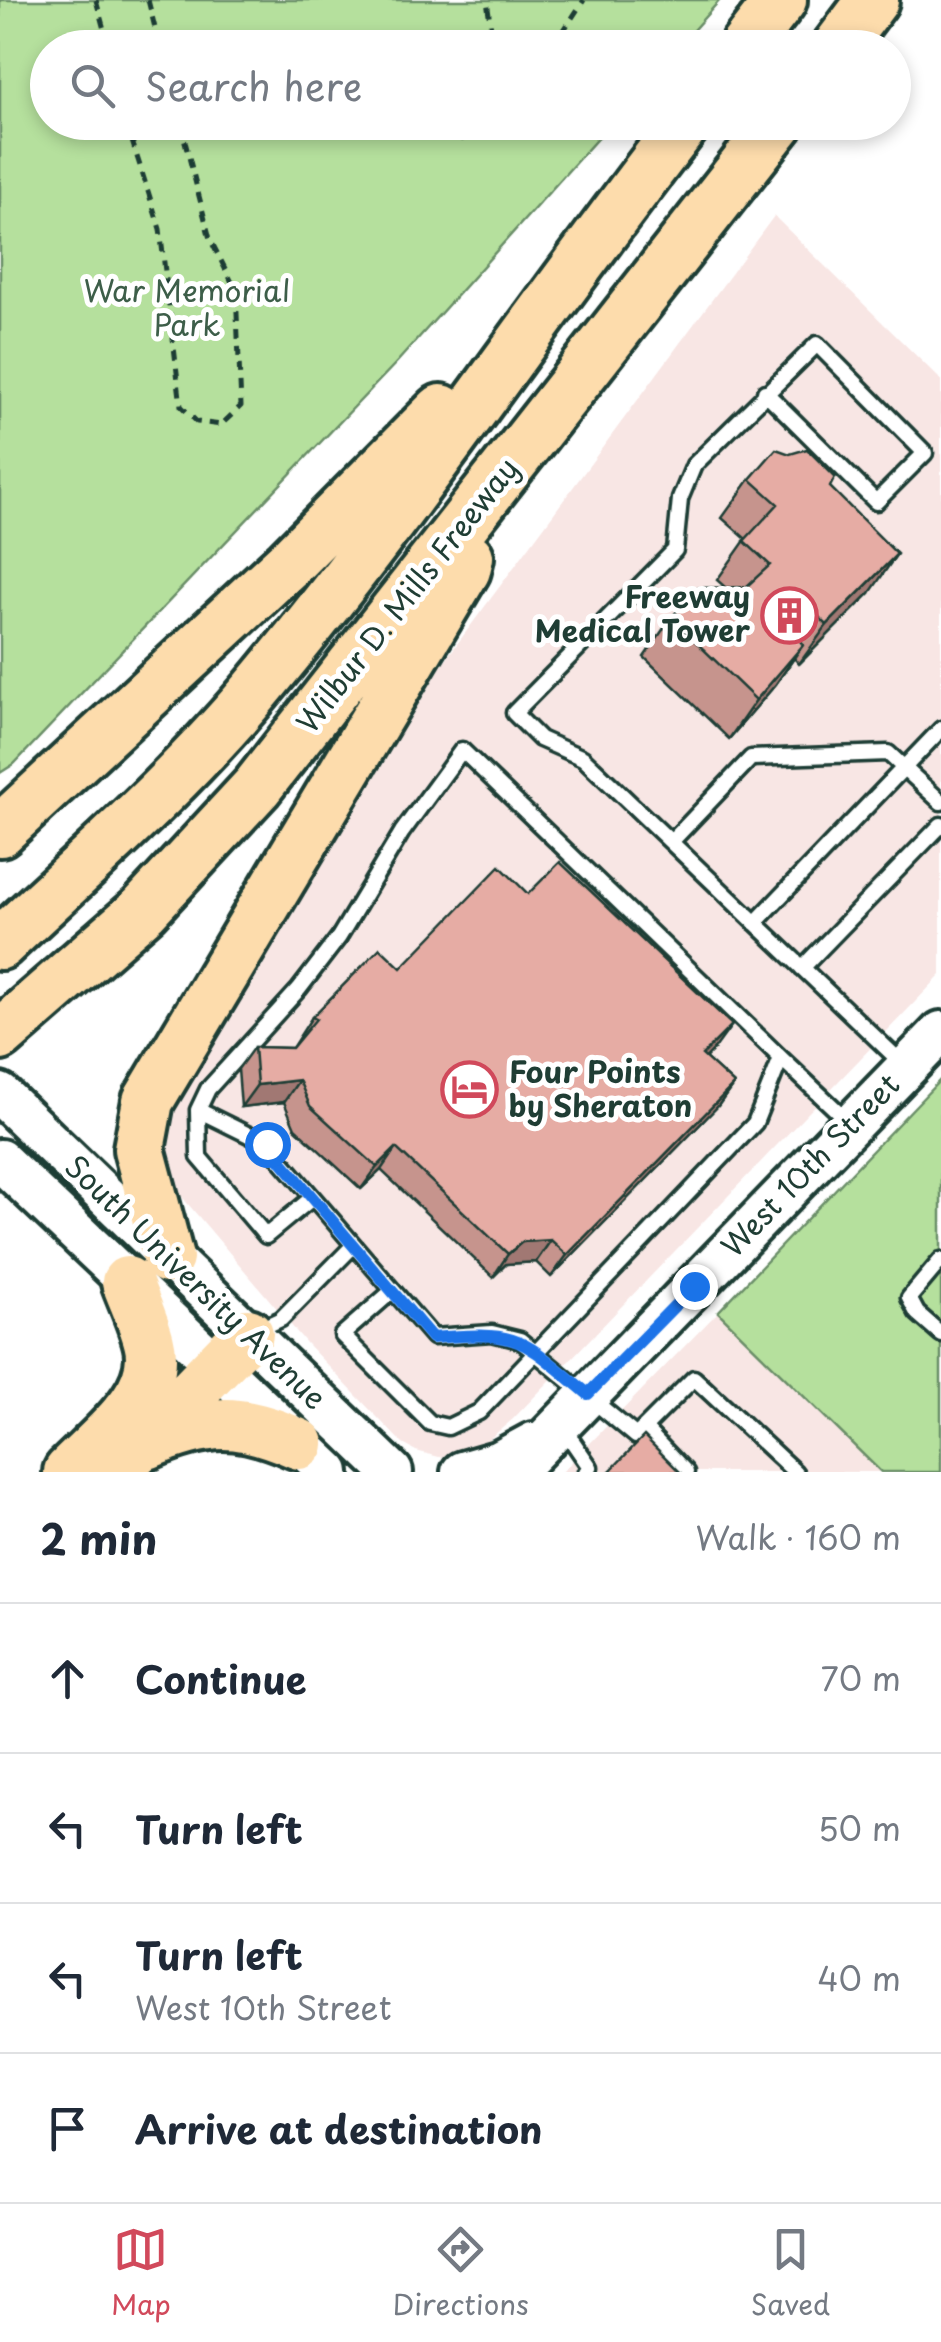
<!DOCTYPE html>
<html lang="en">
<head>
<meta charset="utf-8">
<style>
	:root { --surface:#fff; --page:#f2f2f3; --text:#1f2937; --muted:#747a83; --line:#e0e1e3; --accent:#d1495b }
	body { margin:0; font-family:"Playpen Sans",sans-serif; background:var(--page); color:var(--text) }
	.stop { position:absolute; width:30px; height:30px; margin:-22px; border:8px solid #1a73e8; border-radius:50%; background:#fff }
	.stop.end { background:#1a73e8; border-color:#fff; box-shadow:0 2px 10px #0008 }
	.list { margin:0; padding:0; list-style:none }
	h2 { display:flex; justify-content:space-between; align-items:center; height:130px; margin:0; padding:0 40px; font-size:42px }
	h2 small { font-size:32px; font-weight:400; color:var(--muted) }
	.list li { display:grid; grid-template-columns:65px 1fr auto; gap:30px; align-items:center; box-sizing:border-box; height:150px; padding:0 40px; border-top:2px solid var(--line) }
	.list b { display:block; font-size:38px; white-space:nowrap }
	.list p { margin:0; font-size:32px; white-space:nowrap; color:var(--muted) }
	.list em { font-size:32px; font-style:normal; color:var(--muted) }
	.icon { flex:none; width:55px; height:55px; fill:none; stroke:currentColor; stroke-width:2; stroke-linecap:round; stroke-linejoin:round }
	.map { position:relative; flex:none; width:941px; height:1472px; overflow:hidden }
	.search { position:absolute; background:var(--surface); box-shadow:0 5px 15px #0003; left:30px; right:30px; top:30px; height:110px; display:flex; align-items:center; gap:25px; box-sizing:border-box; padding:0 35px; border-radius:55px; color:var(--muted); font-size:38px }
	.sheet { height:730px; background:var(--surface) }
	nav { display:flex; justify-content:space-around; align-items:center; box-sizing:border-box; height:140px; border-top:2px solid var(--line); background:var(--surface); font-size:28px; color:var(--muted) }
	nav a { display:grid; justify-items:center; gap:5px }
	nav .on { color:var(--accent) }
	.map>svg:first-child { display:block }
	.built { fill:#f8e6e4 }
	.green { fill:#b5e09d; stroke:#6a8e68; stroke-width:2.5 }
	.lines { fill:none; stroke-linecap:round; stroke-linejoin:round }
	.lane-casing { stroke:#1f3d34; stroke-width:21 }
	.secondary-casing { stroke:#1f3d34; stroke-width:48 }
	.highway-casing { stroke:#1f3d34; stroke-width:58 }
	.path { stroke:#1f3d34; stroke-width:5; stroke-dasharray:10 8; stroke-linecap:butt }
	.lane { stroke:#fff; stroke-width:14 }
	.secondary { stroke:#fff; stroke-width:40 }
	.highway { stroke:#fddcac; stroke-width:50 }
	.wall { fill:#c6948d; stroke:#1f3d34; stroke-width:2.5 }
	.shaded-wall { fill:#a17873; stroke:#1f3d34; stroke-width:2.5 }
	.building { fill:#e6aca4; stroke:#1f3d34; stroke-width:2.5 }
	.route { stroke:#1a73e8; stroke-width:12 }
	.labels { text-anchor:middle; stroke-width:10; stroke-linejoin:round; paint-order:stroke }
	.park-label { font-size:30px; fill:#3d5e49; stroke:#fff }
	.street-label { font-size:30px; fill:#1f3d34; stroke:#fff }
	.poi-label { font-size:30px; font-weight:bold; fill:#1f3d34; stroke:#fff; text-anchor:end }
</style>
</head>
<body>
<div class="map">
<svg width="941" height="1472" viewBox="0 0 941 1472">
	<rect width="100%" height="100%" fill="#fff"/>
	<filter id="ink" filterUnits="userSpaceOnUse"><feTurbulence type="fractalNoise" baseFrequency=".01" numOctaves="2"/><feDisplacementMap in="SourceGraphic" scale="20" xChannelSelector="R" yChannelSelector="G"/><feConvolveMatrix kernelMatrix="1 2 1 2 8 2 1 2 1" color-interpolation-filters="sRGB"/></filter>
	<g filter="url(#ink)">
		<path class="built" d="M774,216L941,380V975L513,1419L474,1452L439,1457L416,1451L403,1444L307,1344L154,1164L148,1126L440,667Z
			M718,1312L881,1472H562Z"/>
		<path class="green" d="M0,0H720L678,47L48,48V122L611,123L397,362L14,764L0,773Z
			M941,1079V1472H881L718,1312Z"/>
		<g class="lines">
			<defs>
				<path id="lane" d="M765,392L876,502L925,453L817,344L694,465L680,499L675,550L514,713L540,739L583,758L906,1067
					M671,842L751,758L888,753L941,802
					M755,923L941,729
					M802,968L941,825
					M781,1058L462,750L402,832L339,937L299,989L208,1089L198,1110L267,1144L433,1337L492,1333L520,1340L636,1436L694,1378L795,1472
					M198,1110L199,1157L266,1236L312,1198
					M941,1260L909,1298L917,1313L941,1334
					M391,1292L342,1335L430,1423L448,1427L479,1412L755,1123L781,1058L851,1124
					M253,1332L281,1319L351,1248
					M644,1428L686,1472
					M564,1429L590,1467L586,1472"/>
				<path id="secondary" d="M0,1094L392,1472
					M0,1160L329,1472
					M462,1472L500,1461L533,1443
					M514,1472L941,1032"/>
				<path id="highway" d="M744,48L781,0
					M837,48L873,0
					M0,831L289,563L441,410
					M0,944C92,858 187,775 267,677C415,499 543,305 686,122
					M0,1035L144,909L257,787L779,122
					M168,1258L139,1149L148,1101L465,570L468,557
					M147,1444C208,1418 238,1417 299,1444
					M69,1472C101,1439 163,1394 149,1342C144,1322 134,1301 127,1282
					M114,1472L248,1334"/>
			</defs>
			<use href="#lane" class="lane-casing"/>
			<use href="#secondary" class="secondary-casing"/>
			<use href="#highway" class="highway-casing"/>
			<path class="path" d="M96,0L109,48
				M148,0L160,48
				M479,48L491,29L487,0
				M552,48L584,0
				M126,122L160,229L181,406L197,422L221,425L241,406L236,290L210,239L180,122
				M455,122L462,139L486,133L497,122"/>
			<use href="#lane" class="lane"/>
			<use href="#secondary" class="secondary"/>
			<use href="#highway" class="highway"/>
		</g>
		<path class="wall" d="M750,479L830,487L870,593L799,664L794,658L776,684L729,739L644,657L671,618L725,587L717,580L746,539L722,518Z
			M528,894L716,1047L705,1058L734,1084L718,1106L551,1277L536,1262L506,1264L493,1277L381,1170L361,1189L295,1128L284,1102L241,1107L238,1069L254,1047L292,1048L312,1017L401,968Z"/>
		<path class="shaded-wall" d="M897,554L870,593L799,664L827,625Z
			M816,614L789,653L795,634Z
			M803,645L776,684L729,739L756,700Z
			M732,1025L716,1047L687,1077L702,1055Z
			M299,1080L284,1102L241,1107L257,1085Z
			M734,1084L718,1106L551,1277L567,1255Z
			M396,1148L381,1170L361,1189L377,1167Z
			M551,1240L536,1262L506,1264L493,1277L508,1254L522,1242Z"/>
		<path class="building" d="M776,449L790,454L807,449L835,477L830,487L897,554L827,625L816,614L795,634L803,645L756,700L671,618L698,588L746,587L770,565L744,541L778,504L750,479Z
			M560,862L732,1025L702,1055L734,1084L567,1255L551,1240L522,1242L508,1254L396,1148L377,1167L310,1106L299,1080L257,1085L254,1047L292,1048L316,1019L312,1017L380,948L401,968L500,866L528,894Z
			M644,1436L680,1472H609Z"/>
	</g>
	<g class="lines" filter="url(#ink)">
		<path class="route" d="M267,1144L432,1338C523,1330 521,1339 588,1394L694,1286"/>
	</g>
	<defs>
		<symbol id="building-ring" viewBox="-11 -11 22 22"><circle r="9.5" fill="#fff" stroke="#d1495b" stroke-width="1.5"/><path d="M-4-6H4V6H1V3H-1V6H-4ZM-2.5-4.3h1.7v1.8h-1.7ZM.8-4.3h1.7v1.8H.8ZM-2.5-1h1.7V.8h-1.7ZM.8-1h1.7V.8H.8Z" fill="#d1495b"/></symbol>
		<symbol id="hotel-ring" viewBox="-11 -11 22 22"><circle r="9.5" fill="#fff" stroke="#d1495b" stroke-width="1.5"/><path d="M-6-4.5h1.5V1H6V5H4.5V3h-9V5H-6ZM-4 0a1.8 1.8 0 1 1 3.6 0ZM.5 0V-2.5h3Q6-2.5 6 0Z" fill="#d1495b"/></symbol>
	</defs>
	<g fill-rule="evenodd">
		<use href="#building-ring" x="758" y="584" width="63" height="63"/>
		<use href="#hotel-ring" x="438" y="1058" width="63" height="63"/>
	</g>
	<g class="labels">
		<g class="park-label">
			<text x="187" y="302">War Memorial<tspan x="187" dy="34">Park</tspan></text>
		</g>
		<g class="street-label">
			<text transform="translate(408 596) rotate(-52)" y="10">Wilbur D. Mills Freeway</text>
			<text transform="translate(811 1166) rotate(-46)" y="10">West 10th Street</text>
			<text transform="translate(195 1283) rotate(44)" y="10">South University Avenue</text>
		</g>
		<g class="poi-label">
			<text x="750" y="608">Freeway<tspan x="750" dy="34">Medical Tower</tspan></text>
			<text x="509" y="1083" text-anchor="start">Four Points<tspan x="509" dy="34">by Sheraton</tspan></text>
		</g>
	</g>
</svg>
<div class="stop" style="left:267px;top:1144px"></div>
<div class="stop end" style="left:694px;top:1286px"></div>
<div class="search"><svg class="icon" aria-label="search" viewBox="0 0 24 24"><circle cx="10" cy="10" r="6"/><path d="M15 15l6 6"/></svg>Search here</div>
</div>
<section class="sheet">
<h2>2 min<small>Walk · 160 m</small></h2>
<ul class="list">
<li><svg class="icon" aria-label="ahead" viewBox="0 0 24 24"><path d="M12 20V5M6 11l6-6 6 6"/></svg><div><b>Continue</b></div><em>70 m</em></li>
<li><svg class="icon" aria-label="left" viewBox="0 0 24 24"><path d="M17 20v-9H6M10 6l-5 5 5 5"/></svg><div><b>Turn left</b></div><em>50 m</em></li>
<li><svg class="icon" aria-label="left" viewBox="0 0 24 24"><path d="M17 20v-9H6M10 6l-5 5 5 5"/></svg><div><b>Turn left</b><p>West 10th Street</p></div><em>40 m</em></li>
<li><svg class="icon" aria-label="arrive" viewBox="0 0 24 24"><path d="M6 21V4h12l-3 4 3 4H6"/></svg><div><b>Arrive at destination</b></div></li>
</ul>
</section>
<nav>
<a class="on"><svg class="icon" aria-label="map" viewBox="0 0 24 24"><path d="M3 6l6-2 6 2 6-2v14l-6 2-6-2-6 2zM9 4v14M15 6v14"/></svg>Map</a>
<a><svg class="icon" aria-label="directions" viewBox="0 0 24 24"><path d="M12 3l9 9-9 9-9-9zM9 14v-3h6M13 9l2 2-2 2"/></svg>Directions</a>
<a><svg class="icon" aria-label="saved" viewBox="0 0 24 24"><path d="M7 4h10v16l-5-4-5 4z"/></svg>Saved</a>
</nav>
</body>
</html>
